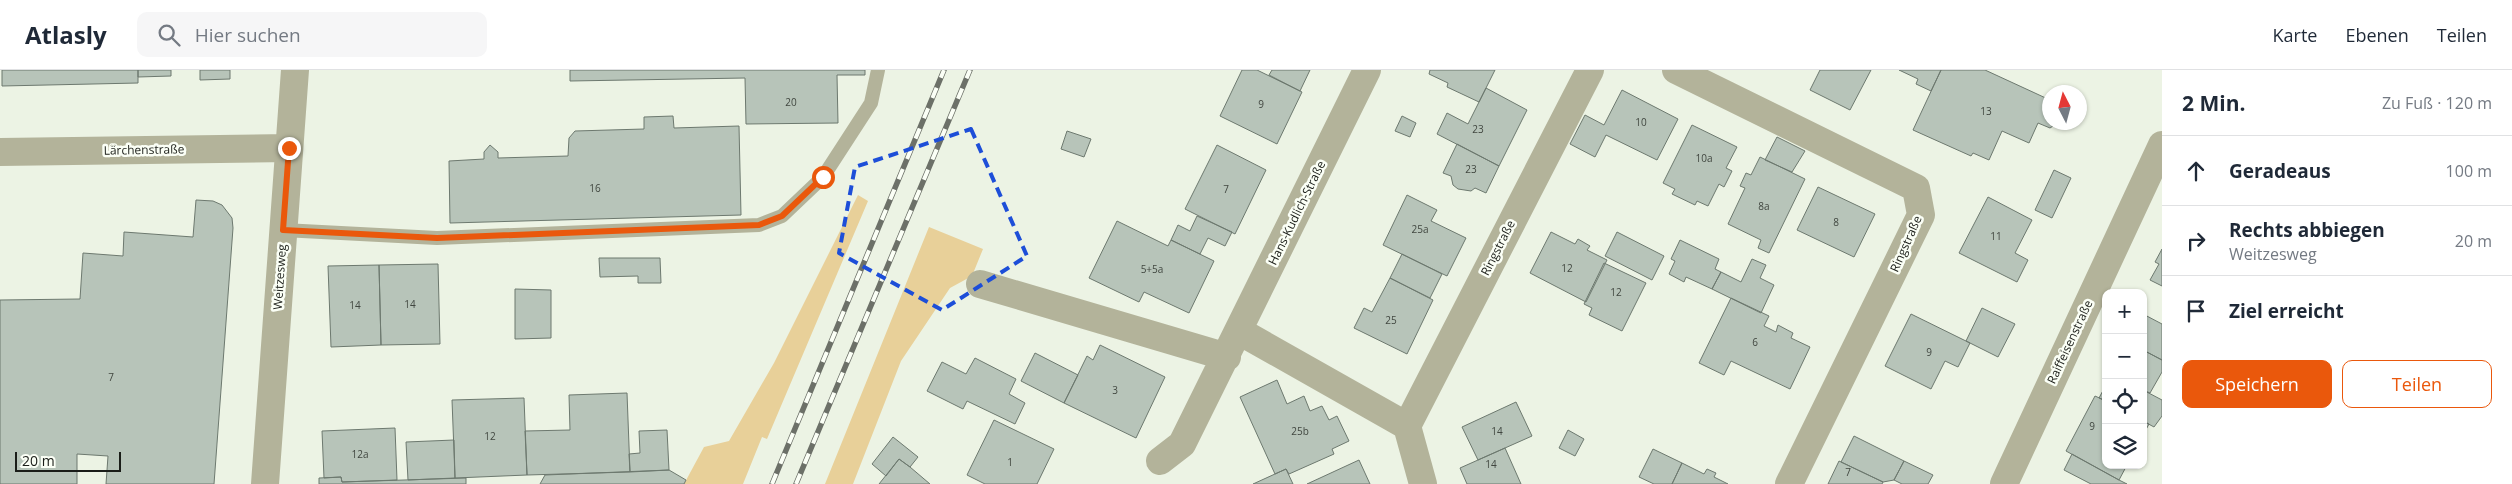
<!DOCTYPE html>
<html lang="de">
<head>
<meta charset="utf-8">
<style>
	:root { --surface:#fff; --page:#f6f6f7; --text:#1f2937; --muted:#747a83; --line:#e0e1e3; --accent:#ea580c }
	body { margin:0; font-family:"Open Sans",sans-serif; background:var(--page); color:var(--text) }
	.controls { position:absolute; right:15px; bottom:15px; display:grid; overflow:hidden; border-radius:10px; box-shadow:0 1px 4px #0004 }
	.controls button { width:45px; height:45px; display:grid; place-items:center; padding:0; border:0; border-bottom:1px solid var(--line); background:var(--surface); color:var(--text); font:25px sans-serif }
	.compass { position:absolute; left:2042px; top:15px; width:45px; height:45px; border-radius:50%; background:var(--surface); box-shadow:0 1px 4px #0004; rotate:354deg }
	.scale { position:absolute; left:15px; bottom:12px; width:106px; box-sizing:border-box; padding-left:5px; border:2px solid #1a1d18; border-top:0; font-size:14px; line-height:18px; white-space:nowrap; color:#1a1d18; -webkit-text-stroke:4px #fbfff6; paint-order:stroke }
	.stop { position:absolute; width:15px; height:15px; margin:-11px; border:4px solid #ea580c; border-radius:50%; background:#fff }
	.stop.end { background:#ea580c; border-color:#fff; box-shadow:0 1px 5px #0008 }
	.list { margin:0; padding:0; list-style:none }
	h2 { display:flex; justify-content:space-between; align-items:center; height:65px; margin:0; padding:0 20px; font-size:21px }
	h2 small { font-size:16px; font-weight:400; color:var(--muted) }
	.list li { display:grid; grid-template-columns:32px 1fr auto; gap:15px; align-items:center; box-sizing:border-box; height:70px; padding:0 20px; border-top:1px solid var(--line) }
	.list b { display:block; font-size:19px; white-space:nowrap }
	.list p { margin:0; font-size:16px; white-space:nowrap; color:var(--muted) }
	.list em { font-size:16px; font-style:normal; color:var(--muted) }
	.actions { display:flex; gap:10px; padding:15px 20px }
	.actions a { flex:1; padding:11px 0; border:1px solid var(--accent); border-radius:10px; text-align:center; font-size:18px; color:var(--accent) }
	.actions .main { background:var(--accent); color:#fff }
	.icon { flex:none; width:28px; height:28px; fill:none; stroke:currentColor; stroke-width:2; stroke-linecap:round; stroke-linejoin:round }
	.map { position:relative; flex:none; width:2162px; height:414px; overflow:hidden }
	header { display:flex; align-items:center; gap:30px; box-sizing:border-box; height:70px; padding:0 25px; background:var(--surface); border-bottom:1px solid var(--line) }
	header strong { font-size:24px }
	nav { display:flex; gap:28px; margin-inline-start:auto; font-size:18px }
	.search { width:350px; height:45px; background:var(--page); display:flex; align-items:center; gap:12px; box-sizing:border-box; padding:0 18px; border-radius:10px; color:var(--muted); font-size:19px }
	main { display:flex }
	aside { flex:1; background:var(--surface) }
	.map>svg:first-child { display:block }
	.green { fill:#e8d099 }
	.building { fill:#b7c4b9; stroke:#6d796f }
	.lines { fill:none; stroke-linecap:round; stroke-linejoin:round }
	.service { stroke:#b3b39a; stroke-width:14 }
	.minor { stroke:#b3b39a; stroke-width:28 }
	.rail-casing { stroke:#6c7068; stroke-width:5.5 }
	.rail { stroke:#fbfff6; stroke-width:4; stroke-dasharray:11; stroke-linecap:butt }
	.route { stroke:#ea580c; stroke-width:6 }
	.marked { fill:none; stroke:#1d4ed8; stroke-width:4; stroke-dasharray:10 6; stroke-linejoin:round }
	.labels { text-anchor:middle; stroke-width:5; stroke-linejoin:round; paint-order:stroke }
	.number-label { font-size:10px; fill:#414740 }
	.street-label { font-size:12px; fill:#1a1d18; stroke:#fbfff6 }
</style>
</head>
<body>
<header>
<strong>Atlasly</strong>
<div class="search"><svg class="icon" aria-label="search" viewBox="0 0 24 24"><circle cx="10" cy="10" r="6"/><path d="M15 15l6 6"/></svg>Hier suchen</div>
<nav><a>Karte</a><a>Ebenen</a><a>Teilen</a></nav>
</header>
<main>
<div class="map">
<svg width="2162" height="414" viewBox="0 0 2162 414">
	<rect width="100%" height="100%" fill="#ecf3e4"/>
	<path class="green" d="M858,125L868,131L767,369L762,367L743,414H684L704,377L729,371L774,293Z
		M929,157L983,179L972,206L950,218L901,291L853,414H825Z"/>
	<path class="building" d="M2,0H138V13L2,16Z
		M138,0H171V6L138,7Z
		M200,0H230V9L200,10Z
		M570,0H865V5H837L838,53L746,54L745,8L570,11Z
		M1242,0H1257L1302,22L1277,74L1220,46Z
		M1272,0H1310L1300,21L1269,5Z
		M1430,0H1495L1479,32L1447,17L1448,13L1429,4Z
		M1820,0H1871L1850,40L1810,20Z
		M1899,0H1941L1931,21L1916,14L1918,9Z
		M1941,0H1985L2050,30V52H2059L2050,58L2038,53L2029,73L2002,61L1989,90L1973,83L1971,86L1913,60Z
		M1486,18L1527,40L1499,96L1437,64L1447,43L1468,54Z
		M1622,20L1678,49L1657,90L1606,65L1595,87L1570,74L1585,45L1604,55Z
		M673,46L674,58L739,56L741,145L450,153L449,91L484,89V82L490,75L498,82V88L568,86L569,68L575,61L644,59V47Z
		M1402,46L1416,53L1410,67L1395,61Z
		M1692,55L1737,77L1726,98L1732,101L1724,117L1719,114L1708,136L1697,131L1695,135L1672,124L1675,119L1663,113Z
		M1067,61L1091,69L1084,87L1061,79Z
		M1777,67L1805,81L1792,102L1765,90Z
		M1457,74L1499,96L1486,123L1475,118L1471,121L1458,119L1453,115L1451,106L1443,103Z
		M1217,75L1266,100L1235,164L1185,139Z
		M1760,87L1805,109L1769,183L1758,178L1761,170L1728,154L1745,118L1740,116L1746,103L1751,105Z
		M2054,100L2071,108L2052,148L2035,140Z
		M1818,117L1875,144L1854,187L1797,160Z
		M1407,125L1437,140L1431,151L1466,168L1447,206L1383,175Z
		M1988,127L2032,150L2015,183L2028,190L2017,212L1959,183Z
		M196,130L213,131L222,135L232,148L233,158L214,414H106L108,386L77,384V414H0V230L80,229L83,183L123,186L124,162L193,167Z
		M1197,146L1232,162L1225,176L1208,168L1200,184L1171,170L1178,155L1190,161Z
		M1117,151L1168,176L1171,170L1214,191L1189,243L1144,222L1139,232L1089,208Z
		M1551,162L1575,174L1578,169L1590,176L1587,180L1607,190L1586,232L1530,203Z
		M1617,162L1664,186L1652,210L1605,186Z
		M1680,170L1719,189L1715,199L1721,202L1712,219L1686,207L1684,212L1669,204L1675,191L1671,189Z
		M2162,179V216L2150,210L2159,194L2155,192Z
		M1402,184L1442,204L1430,228L1390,208Z
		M599,188H660L661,213H638V206L600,207Z
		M1752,189L1766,195L1760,208L1774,215L1761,243L1712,219L1721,202L1741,212Z
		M1604,193L1646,213L1622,261L1589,245L1592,238L1584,234Z
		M438,194L440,274L381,275L379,195Z
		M379,195L381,275L331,277L328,196Z
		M1390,208L1433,230L1407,284L1354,258L1364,238L1372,242Z
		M515,219L551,220V268L515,269Z
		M1731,228L1769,246L1764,256L1776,262L1778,255L1793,263L1791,268L1810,277L1790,319L1731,291L1724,305L1699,293Z
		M1982,238L2015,254L1998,287L1966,271Z
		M1911,244L1970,273L1958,297L1945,291L1931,319L1885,296Z
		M2143,244L2162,254V290L2143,280Z
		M1100,275L1165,307L1136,368L1064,333L1087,286L1093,290Z
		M2143,280L2162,290V302L2150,323L2143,320Z
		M1035,283L1078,305L1064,333L1021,311Z
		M975,288L1016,309L1009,324L1025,333L1015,354L967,331L963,339L927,321L942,292L966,304Z
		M1277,310L1287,334L1304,326L1310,341L1322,336L1329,350L1337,346L1349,371L1332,379L1334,384L1289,404L1286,399L1275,404L1240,327Z
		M2106,315V331L2099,328Z
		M2143,320L2162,330V346L2154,357L2143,351Z
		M627,323L630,402L527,405L525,361L570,360L569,325Z
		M2095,326L2106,331V395H2127L2119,410L2066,381Z
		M524,328L527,405L455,408L452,330Z
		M1516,332L1532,366L1478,390L1462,357Z
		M994,350L1054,379L1037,414H985L967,405Z
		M2143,351L2149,354L2143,365Z
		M395,358L397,410L342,412L341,407L324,408L322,361Z
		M667,360L669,400L630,402L629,384L640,383L639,361Z
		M1568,360L1584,369L1575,386L1559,378Z
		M1854,366L1904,391L1894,410L1883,412L1841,392Z
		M893,367L918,387L910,397L899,389L886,406L872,394Z
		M454,370L455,408L408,410L406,372Z
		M1505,378L1521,414H1467L1460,398Z
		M1653,379L1682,393L1672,414H1654L1639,407Z
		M2072,384L2119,410L2127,414H2091L2064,400Z
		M899,389L910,397L930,414H879Z
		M1359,390L1370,414H1307Z
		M1839,391L1883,412L1882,414H1828Z
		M1904,391L1933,405L1928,414H1902L1894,410Z
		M1682,393L1704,404L1707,399L1716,403L1714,407L1728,414H1672Z
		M1286,399L1293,414H1253Z
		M669,400L686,410L684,414H540L545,405Z
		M341,407L342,412L466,408V414H319V408Z"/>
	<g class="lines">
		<path class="service" d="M283,160L437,168L759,155L782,146L823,107L871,33L878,0"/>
		<path class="minor" d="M1676,0L1916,118L1921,145L1789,414
			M0,82L289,78
			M980,214L1227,287
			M1239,261L1407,356L1423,414
			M1407,356L1590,0
			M1160,391L1182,374L1367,0
			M265,414L295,0
			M2004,414L2162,75"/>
		<defs>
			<path id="rail" d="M772,414L944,0
				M796,414L970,0"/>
		</defs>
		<use href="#rail" class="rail-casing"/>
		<use href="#rail" class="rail"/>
	</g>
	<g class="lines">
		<path class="route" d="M289,78L283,160L437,168L759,155L782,146L823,107"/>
	</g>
	<path class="marked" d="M971,59L1027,186L942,240L839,183L855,97Z"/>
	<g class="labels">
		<g class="number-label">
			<text x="791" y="36">20</text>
			<text x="1261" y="38">9</text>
			<text x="1986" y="45">13</text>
			<text x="1641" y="56">10</text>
			<text x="1478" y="63">23</text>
			<text x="1704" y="92">10a</text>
			<text x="1471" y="103">23</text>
			<text x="595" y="122">16</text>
			<text x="1226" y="123">7</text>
			<text x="1764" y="140">8a</text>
			<text x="1836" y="156">8</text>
			<text x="1420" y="163">25a</text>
			<text x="1996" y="170">11</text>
			<text x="1567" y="202">12</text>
			<text x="1152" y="203">5+5a</text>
			<text x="1616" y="226">12</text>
			<text x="410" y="238">14</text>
			<text x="355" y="239">14</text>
			<text x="1391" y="254">25</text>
			<text x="1755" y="276">6</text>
			<text x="1929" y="286">9</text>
			<text x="111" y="311">7</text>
			<text x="1115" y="324">3</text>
			<text x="2092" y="360">9</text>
			<text x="1300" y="365">25b</text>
			<text x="1497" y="365">14</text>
			<text x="490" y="370">12</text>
			<text x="360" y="388">12a</text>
			<text x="1010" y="396">1</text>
			<text x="1491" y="398">14</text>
			<text x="1848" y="406">7</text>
		</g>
		<g class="street-label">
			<text transform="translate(144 80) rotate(-1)" y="4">Lärchenstraße</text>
			<text transform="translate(1297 143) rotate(-64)" y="4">Hans-Kudlich-Straße</text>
			<text transform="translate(1906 174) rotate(-66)" y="4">Ringstraße</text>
			<text transform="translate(1498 178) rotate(-63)" y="4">Ringstraße</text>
			<text transform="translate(280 207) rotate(-86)" y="4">Weitzesweg</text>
			<text transform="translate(2070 272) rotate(-65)" y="4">Raiffeisenstraße</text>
		</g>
	</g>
</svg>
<div class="controls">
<button>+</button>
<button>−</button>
<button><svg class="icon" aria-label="locate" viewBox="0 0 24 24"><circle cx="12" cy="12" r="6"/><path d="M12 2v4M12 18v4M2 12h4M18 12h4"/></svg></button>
<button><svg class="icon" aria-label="layers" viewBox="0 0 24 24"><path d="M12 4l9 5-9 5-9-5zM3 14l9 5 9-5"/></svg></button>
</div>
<svg class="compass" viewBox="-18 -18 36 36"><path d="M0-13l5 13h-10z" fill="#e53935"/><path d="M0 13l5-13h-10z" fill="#747a83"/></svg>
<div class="scale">20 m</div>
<div class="stop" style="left:823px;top:107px"></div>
<div class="stop end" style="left:289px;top:78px"></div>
</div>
<aside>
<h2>2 Min.<small>Zu Fuß · 120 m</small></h2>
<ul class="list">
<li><svg class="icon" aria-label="ahead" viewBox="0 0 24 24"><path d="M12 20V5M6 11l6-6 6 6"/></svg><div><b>Geradeaus</b></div><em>100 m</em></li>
<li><svg class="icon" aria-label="right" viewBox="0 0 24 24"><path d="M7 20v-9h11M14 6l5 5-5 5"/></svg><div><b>Rechts abbiegen</b><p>Weitzesweg</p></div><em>20 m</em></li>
<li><svg class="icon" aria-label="arrive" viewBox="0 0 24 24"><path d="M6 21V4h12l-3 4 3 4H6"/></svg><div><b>Ziel erreicht</b></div></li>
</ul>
<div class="actions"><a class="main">Speichern</a><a>Teilen</a></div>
</aside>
</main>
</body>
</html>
